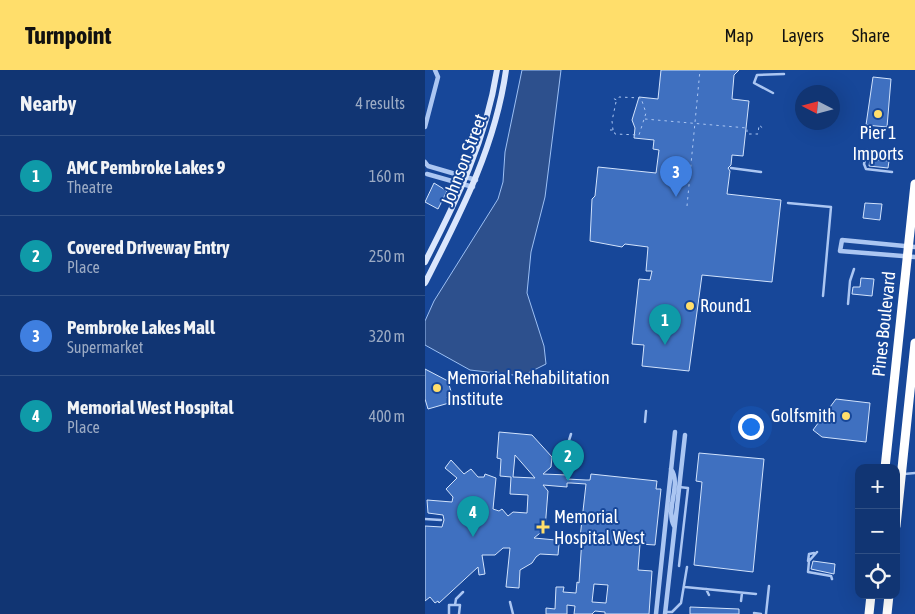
<!DOCTYPE html>
<html lang="en">
<head>
<meta charset="utf-8">
<style>
	:root { --surface:#113573; --page:#1a3d78; --text:#f1f3f6; --muted:#9cabc4; --line:#305085; --accent:#ffde6b }
	body { margin:0; font-family:"Asap Condensed",sans-serif; background:var(--page); color:var(--text) }
	.controls { position:absolute; right:15px; bottom:15px; display:grid; overflow:hidden; border-radius:10px; box-shadow:0 5px 20px #0002 }
	.controls button { width:45px; height:45px; display:grid; place-items:center; padding:0; border:0; border-bottom:1px solid var(--line); background:var(--surface); color:var(--text); font:25px sans-serif }
	.compass { position:absolute; left:370px; top:15px; width:45px; height:45px; border-radius:50%; background:var(--surface); box-shadow:0 5px 20px #0002; rotate:276deg }
	.you { position:absolute; left:325px; top:356px; width:18px; height:18px; margin:-12px; border:4px solid #fff; border-radius:50%; background:#1a73e8; box-shadow:0 0 0 8px #1a73e833 }
	.badge { display:grid; place-items:center; width:32px; height:32px; border-radius:50%; background:var(--accent); color:#fff; font-size:16px; font-weight:700 }
	.pin { position:absolute; translate:-50% -41px; filter:drop-shadow(0 1px 2px #0008) }
	.pin::after { content:''; position:absolute; top:26px; width:18px; height:15px; background:inherit; clip-path:polygon(0 0,100% 0,50% 100%) }
	.list { margin:0; padding:0; list-style:none }
	h2 { display:flex; justify-content:space-between; align-items:center; height:65px; margin:0; padding:0 20px; font-size:21px }
	h2 small { font-size:16px; font-weight:400; color:var(--muted) }
	.list li { display:grid; grid-template-columns:32px 1fr auto; gap:15px; align-items:center; box-sizing:border-box; height:80px; padding:0 20px; border-top:1px solid var(--line) }
	.list b { display:block; font-size:19px; white-space:nowrap }
	.list p { margin:0; font-size:16px; white-space:nowrap; color:var(--muted) }
	.list em { font-size:16px; font-style:normal; color:var(--muted) }
	.icon { flex:none; width:28px; height:28px; fill:none; stroke:currentColor; stroke-width:2; stroke-linecap:round; stroke-linejoin:round }
	.map { position:relative; flex:none; width:490px; height:544px; overflow:hidden }
	header { display:flex; align-items:center; gap:30px; box-sizing:border-box; height:70px; padding:0 25px; background:var(--accent); color:#111 }
	header strong { font-size:24px }
	nav { display:flex; gap:28px; margin-inline-start:auto; font-size:18px }
	main { display:flex }
	aside { flex:1; background:var(--surface) }
	.map>svg:first-child { display:block }
	.water { fill:#2d508d; stroke:#9dc0f4 }
	.building { fill:#3f70c0; stroke:#d2e3fc; fill-rule:evenodd }
	.lines { fill:none; stroke-linecap:round; stroke-linejoin:round }
	.path { stroke:#abc6f2; stroke-width:1; stroke-dasharray:2.5 4; stroke-linecap:butt }
	.lane { stroke:#abc6f2; stroke-width:2.5 }
	.street { stroke:#abc6f2; stroke-width:4.5 }
	.secondary { stroke:#dae6fc; stroke-width:6 }
	.highway { stroke:#fff; stroke-width:9 }
	.poi-dot { fill:#ffde6b; stroke:#174799; stroke-width:2 }
	.labels { text-anchor:middle; stroke-width:4; stroke-linejoin:round; paint-order:stroke }
	.poi-label { font-size:18px; fill:#fff; stroke:#174799; text-anchor:start }
	.street-label { font-size:18px; fill:#fff; stroke:#174799 }
</style>
</head>
<body>
<header>
<strong>Turnpoint</strong>
<nav><a>Map</a><a>Layers</a><a>Share</a></nav>
</header>
<main>
<aside>
<h2>Nearby<small>4 results</small></h2>
<ul class="list">
<li><span class="badge" style="background:#0f9aa8">1</span><div><b>AMC Pembroke Lakes 9</b><p>Theatre</p></div><em>160 m</em></li>
<li><span class="badge" style="background:#0f9aa8">2</span><div><b>Covered Driveway Entry</b><p>Place</p></div><em>250 m</em></li>
<li><span class="badge" style="background:#3f7fe0">3</span><div><b>Pembroke Lakes Mall</b><p>Supermarket</p></div><em>320 m</em></li>
<li><span class="badge" style="background:#0f9aa8">4</span><div><b>Memorial West Hospital</b><p>Place</p></div><em>400 m</em></li>
</ul>
</aside>
<div class="map">
<svg width="490" height="544" viewBox="0 0 490 544">
	<rect width="100%" height="100%" fill="#174799"/>
	<path class="water" d="M97,0H136L120,127L106,182L102,223L119,276L121,294L97,306L45,300L0,275V251L9,231L73,129L78,112L80,82Z"/>
	<path class="building" d="M236,0H314L309,5L307,29L324,31L318,86L307,85L306,95L303,98L305,101L302,124L356,130L347,212L277,205L264,301L217,296L219,275L207,274L214,209L225,210L227,201H221L223,177L200,174L197,177L165,171L167,129L170,126L173,97L231,103L234,80L228,79L229,70L209,68L210,58L207,50L214,27L233,29Z
		M448,7L466,9L462,57L441,55Z
		M445,89L464,91L463,98L444,96Z
		M9,113L22,121L13,139L0,132Z
		M440,133L457,134L455,150L438,148Z
		M436,208L449,209L447,226L427,224L428,217H435Z
		M0,299L23,311L27,325L22,327L24,333L3,339L0,329Z
		M411,329L445,333L441,372L397,367L388,360Z
		M74,362L107,365L127,387L126,397L118,404L143,405L142,409L161,410H165L166,404L232,411L231,419H236L230,475L215,474L213,500L227,501L224,544H180V542L170,541L167,544H149L150,536L142,535V544H121V538L130,539L131,517H139L138,522L151,523L152,512L154,513L157,468H155L161,414L146,413H142V417L118,415L123,421L120,459L109,468L131,470L134,474L133,485L115,484L111,487L107,493L95,500L94,518L81,517L85,478H78L70,485H57L60,504L54,505L53,497L14,533L13,531L10,533L5,527L0,531V456L17,457L19,450L18,445L3,443L2,430L27,432L28,427L21,419L32,408L20,398L26,390L39,404L46,399L53,407H59L60,404L71,408L68,439L74,441L77,439L83,446L88,442L102,443L103,425L85,424L86,407L75,406L76,389L72,388ZM90,385L110,408L88,407ZM169,514L183,515L181,533L167,532Z
		M274,383L339,389L328,502L269,495L277,412L271,411Z
		M388,491L410,494L409,504L386,499Z
		M265,537L314,539V544H265Z"/>
	<g class="lines">
		<path class="path" d="M220,49L322,58V64H333L334,55L340,60
			M185,60H189L190,64L214,65L221,43L216,28L194,27L192,30L187,28
			M188,60L187,51L191,32
			M262,136L275,0"/>
		<path class="lane" d="M348,23L329,13L332,5L359,4
			M442,80L439,94L441,99L467,102
			M306,98L336,102
			M363,133L406,137L398,226
			M423,234L425,211L429,199
			M220,352L221,341
			M140,383L146,364
			M479,404L490,403
			M254,417L263,418L254,496
			M0,449L16,450
			M392,482L384,491L383,502L406,506L407,509
			M383,491L384,484L389,483
			M260,517L331,524
			M281,519L284,525
			M316,531L317,523
			M85,532L88,544
			M30,535L31,529L38,522
			M240,542H247L256,533L262,497
			M329,543L336,544
			M24,544V535H35L34,544
			M341,544L344,516"/>
		<path class="street" d="M0,57L13,7L10,0
			M0,92L3,96L51,110
			M2,104L48,117
			M490,177L417,170L415,181L490,187
			M246,399C257,414 240,439 249,456
			M231,544L250,362
			M240,544L260,365"/>
		<path class="secondary" d="M0,192C32,130 61,70 72,0
			M0,213C35,144 70,78 81,0"/>
		<path class="highway" d="M460,398L490,114
			M471,456L490,273
			M444,544L446,525
			M462,544L464,525"/>
	</g>
	<g class="poi-dot">
		<circle cx="453" cy="44" r="5"/>
		<circle cx="265" cy="236" r="5"/>
		<circle cx="12" cy="318" r="5"/>
		<circle cx="421" cy="346" r="5"/>
		<path d="M115.5 449.5h5v5h5v5h-5v5h-5v-5h-5v-5h5z"/>
	</g>
	<g class="labels">
		<g class="poi-label">
			<text x="453" y="69" text-anchor="middle">Pier 1<tspan x="453" dy="21">Imports</tspan></text>
			<text x="275" y="242">Round1</text>
			<text x="22" y="314">Memorial Rehabilitation<tspan x="22" dy="21">Institute</tspan></text>
			<text x="411" y="352" text-anchor="end">Golfsmith</text>
			<text x="129" y="453">Memorial<tspan x="129" dy="21">Hospital West</tspan></text>
		</g>
		<g class="street-label">
			<text transform="translate(39 90) rotate(-69)" y="6">Johnson Street</text>
			<text transform="translate(459 254) rotate(-84)" y="6">Pines Boulevard</text>
		</g>
	</g>
</svg>
<div class="controls">
<button>+</button>
<button>−</button>
<button><svg class="icon" aria-label="locate" viewBox="0 0 24 24"><circle cx="12" cy="12" r="6"/><path d="M12 2v4M12 18v4M2 12h4M18 12h4"/></svg></button>
</div>
<svg class="compass" viewBox="-18 -18 36 36"><path d="M0-13l5 13h-10z" fill="#e53935"/><path d="M0 13l5-13h-10z" fill="#9cabc4"/></svg>
<div class="you"></div>
<div class="pin badge" style="left:240px;top:275px;background:#0f9aa8">1</div>
<div class="pin badge" style="left:143px;top:411px;background:#0f9aa8">2</div>
<div class="pin badge" style="left:251px;top:127px;background:#3f7fe0">3</div>
<div class="pin badge" style="left:48px;top:467px;background:#0f9aa8">4</div>
</div>
</main>
</body>
</html>
